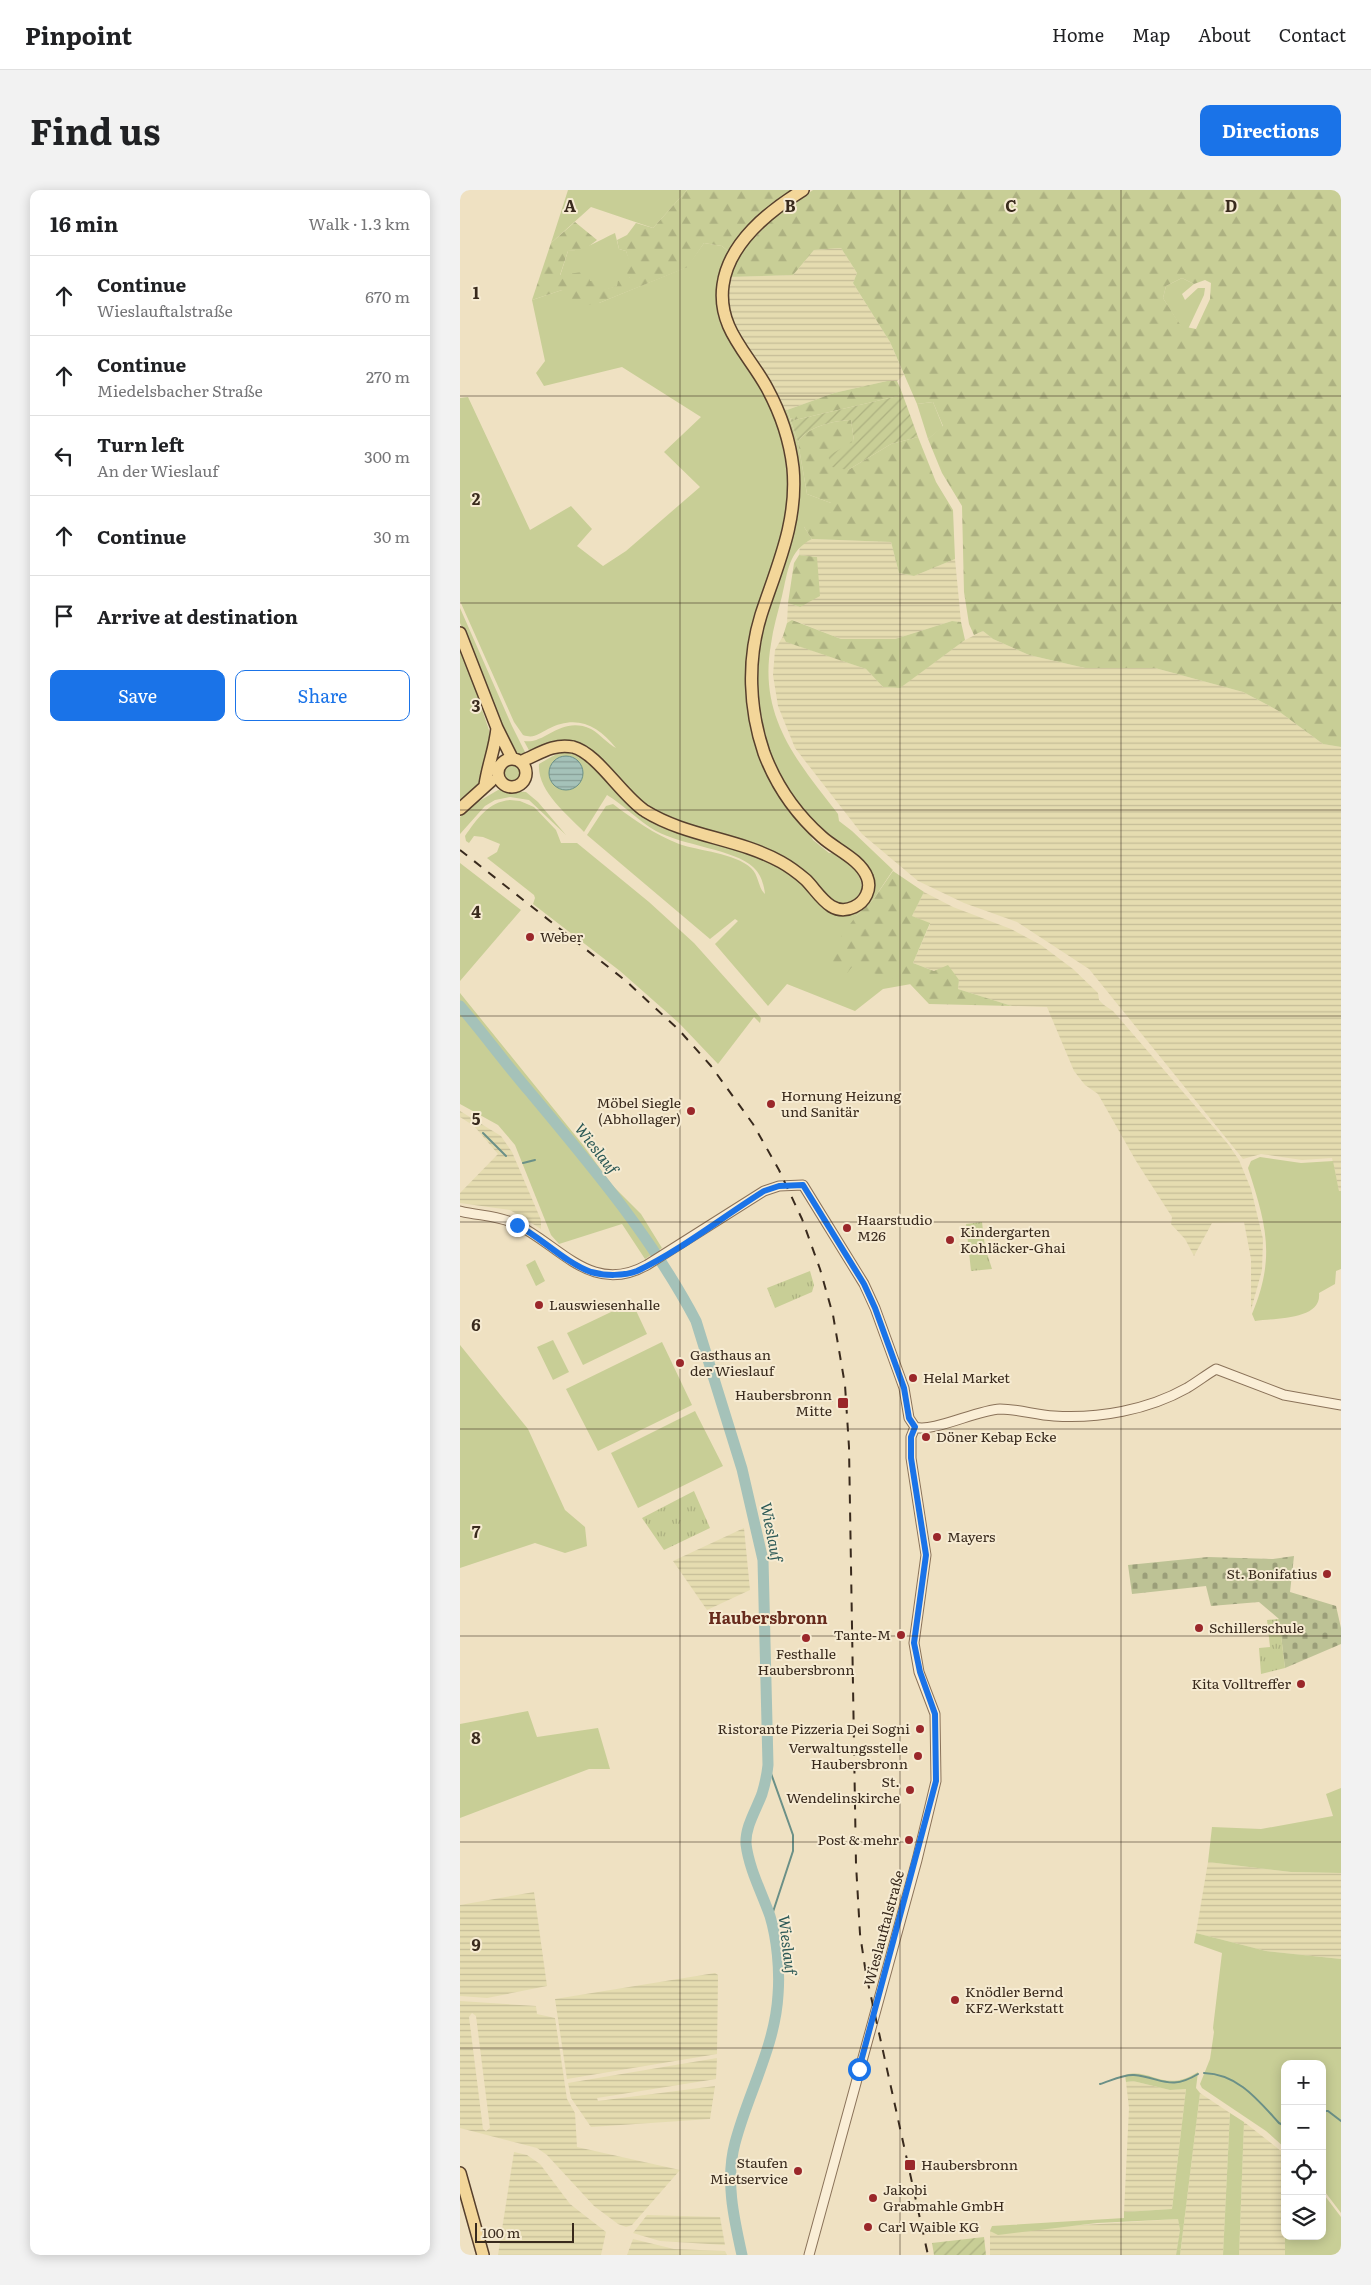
<!DOCTYPE html>
<html lang="en">
<head>
<meta charset="utf-8">
<style>
	:root { --surface:#fff; --page:#f2f2f2; --text:#202124; --muted:#757577; --line:#e0e0e0; --accent:#1a73e8 }
	body { margin:0; font-family:Literata,serif; background:var(--page); color:var(--text) }
	.controls { position:absolute; right:15px; bottom:15px; display:grid; overflow:hidden; border-radius:10px; box-shadow:0 2px 12px #0003 }
	.controls button { width:45px; height:45px; display:grid; place-items:center; padding:0; border:0; border-bottom:1px solid var(--line); background:var(--surface); color:var(--text); font:25px sans-serif }
	.scale { position:absolute; left:15px; bottom:12px; width:99px; box-sizing:border-box; padding-left:5px; border:2px solid #392a1d; border-top:0; font-size:14px; line-height:18px; white-space:nowrap; color:#392a1d; -webkit-text-stroke:4px #f6ebd2; paint-order:stroke }
	.stop { position:absolute; width:15px; height:15px; margin:-11px; border:4px solid #1a73e8; border-radius:50%; background:#fff }
	.stop.end { background:#1a73e8; border-color:#fff; box-shadow:0 1px 5px #0008 }
	.list { margin:0; padding:0; list-style:none }
	h2 { display:flex; justify-content:space-between; align-items:center; height:65px; margin:0; padding:0 20px; font-size:21px }
	h2 small { font-size:16px; font-weight:400; color:var(--muted) }
	.list li { display:grid; grid-template-columns:32px 1fr auto; gap:15px; align-items:center; box-sizing:border-box; height:80px; padding:0 20px; border-top:1px solid var(--line) }
	.list b { display:block; font-size:19px; white-space:nowrap }
	.list p { margin:0; font-size:16px; white-space:nowrap; color:var(--muted) }
	.list em { font-size:16px; font-style:normal; color:var(--muted) }
	.actions { display:flex; gap:10px; padding:15px 20px }
	.actions a { flex:1; padding:11px 0; border:1px solid var(--accent); border-radius:10px; text-align:center; font-size:18px; color:var(--accent) }
	.actions .main { background:var(--accent); color:#fff }
	.icon { flex:none; width:28px; height:28px; fill:none; stroke:currentColor; stroke-width:2; stroke-linecap:round; stroke-linejoin:round }
	.map { position:relative; flex:none; width:881px; height:2065px; overflow:hidden; border-radius:10px }
	header { display:flex; align-items:center; gap:30px; box-sizing:border-box; height:70px; padding:0 25px; background:var(--surface); border-bottom:1px solid var(--line) }
	header strong { font-size:24px }
	nav { display:flex; gap:28px; margin-inline-start:auto; font-size:18px }
	.intro { display:flex; align-items:center; justify-content:space-between; box-sizing:border-box; height:120px; padding:0 30px }
	h1 { margin:0; font-size:35px }
	.button { padding:12px 22px; border-radius:10px; background:var(--accent); color:#fff; font-size:18px; font-weight:700 }
	main { display:flex; gap:30px; padding:0 30px }
	aside { flex:1; background:var(--surface); border-radius:10px; box-shadow:0 2px 12px #0003 }
	.map>svg:first-child { display:block }
	.farmland { fill:url(#farmland-rules); fill-rule:evenodd }
	.grass { fill:#c8ce96 }
	.forest { fill:url(#forest-firs); fill-rule:evenodd }
	.cemetery { fill:url(#cemetery-stones) }
	.park { fill:url(#park-tufts) }
	.garden { fill:url(#garden-furrows) }
	.water { fill:url(#water-rules); stroke:#6b9087 }
	.lines { fill:none; stroke-linecap:round; stroke-linejoin:round }
	.stream { stroke:#6b9087; stroke-width:2 }
	.river { stroke:#a5c2b9; stroke-width:11 }
	.minor-casing { stroke:#8a7259; stroke-width:11 }
	.major-casing { stroke:#57402d; stroke-width:14 }
	.minor { stroke:#faeed6; stroke-width:9 }
	.major { stroke:#f3d699; stroke-width:11 }
	.rail { stroke:#392a1d; stroke-width:2; stroke-dasharray:9 9; stroke-linecap:butt }
	.route { stroke:#1a73e8; stroke-width:6 }
	.grid { fill:none; stroke:#392a1d; stroke-width:1; stroke-opacity:0.55 }
	.poi-dot { fill:#9a272a; stroke:#f6ebd2; stroke-width:2 }
	.labels { text-anchor:middle; stroke-width:4; stroke-linejoin:round; paint-order:stroke }
	.poi-label { font-size:14px; fill:#392a1d; stroke:#f6ebd2; text-anchor:start }
	.street-label { font-size:14px; fill:#392a1d; stroke:#f6ebd2 }
	.water-label { font-size:15px; font-style:italic; fill:#2c5956; stroke:#f6ebd2 }
	.quarter-label { font-size:16px; font-weight:bold; fill:#672a1c; stroke:#f6ebd2 }
	.grid-label { font-size:16px; text-anchor:middle; font-weight:bold; fill:#392a1d; stroke:#f6ebd2; stroke-width:4; stroke-linejoin:round; paint-order:stroke }
</style>
</head>
<body>
<header>
<strong>Pinpoint</strong>
<nav><a>Home</a><a>Map</a><a>About</a><a>Contact</a></nav>
</header>
<div class="intro"><h1>Find us</h1><a class="button">Directions</a></div>
<main>
<aside>
<h2>16 min<small>Walk · 1.3 km</small></h2>
<ul class="list">
<li><svg class="icon" aria-label="ahead" viewBox="0 0 24 24"><path d="M12 20V5M6 11l6-6 6 6"/></svg><div><b>Continue</b><p>Wieslauftalstraße</p></div><em>670 m</em></li>
<li><svg class="icon" aria-label="ahead" viewBox="0 0 24 24"><path d="M12 20V5M6 11l6-6 6 6"/></svg><div><b>Continue</b><p>Miedelsbacher Straße</p></div><em>270 m</em></li>
<li><svg class="icon" aria-label="left" viewBox="0 0 24 24"><path d="M17 20v-9H6M10 6l-5 5 5 5"/></svg><div><b>Turn left</b><p>An der Wieslauf</p></div><em>300 m</em></li>
<li><svg class="icon" aria-label="ahead" viewBox="0 0 24 24"><path d="M12 20V5M6 11l6-6 6 6"/></svg><div><b>Continue</b></div><em>30 m</em></li>
<li><svg class="icon" aria-label="arrive" viewBox="0 0 24 24"><path d="M6 21V4h12l-3 4 3 4H6"/></svg><div><b>Arrive at destination</b></div></li>
</ul>
<div class="actions"><a class="main">Save</a><a>Share</a></div>
</aside>
<div class="map">
<svg width="881" height="2065" viewBox="0 0 881 2065">
	<defs>
		<pattern id="farmland-rules" width="6" height="5" patternUnits="userSpaceOnUse" patternTransform="scale(1.25)"><rect width="6" height="5" fill="#e5dcb0"/><path d="M0 2.5h6" fill="none" stroke="#c5bd97"/></pattern>
		<pattern id="forest-firs" width="22" height="20" patternUnits="userSpaceOnUse" patternTransform="scale(1.25)"><rect width="22" height="20" fill="#c8ce96"/><path d="M5 1l3.5 6h-7zM16 11l3.5 6h-7z" fill="#adb181"/></pattern>
		<pattern id="cemetery-stones" width="16" height="16" patternUnits="userSpaceOnUse" patternTransform="scale(1.25)"><rect width="16" height="16" fill="#bdc295"/><path d="M2 7V4a2 2 0 0 1 4 0v3zM10 15v-3a2 2 0 0 1 4 0v3z" fill="#9b9e79"/></pattern>
		<pattern id="park-tufts" width="24" height="20" patternUnits="userSpaceOnUse" patternTransform="scale(1.25)"><rect width="24" height="20" fill="#c8ce96"/><path d="M3 7l-1-3M5 7V3M7 7l1-3M15 17l-1-3M17 17v-4M19 17l1-3" fill="none" stroke="#adb181"/></pattern>
		<pattern id="garden-furrows" width="10" height="10" patternUnits="userSpaceOnUse" patternTransform="scale(1.25)"><rect width="10" height="10" fill="#c8ce96"/><path d="M-1 1l2-2M0 10L10 0M9 11l2-2" fill="none" stroke="#adb181"/></pattern>
		<pattern id="water-rules" width="6" height="5" patternUnits="userSpaceOnUse" patternTransform="scale(1.25)"><rect width="6" height="5" fill="#a5c2b9"/><path d="M0 2.5h6" fill="none" stroke="#879e96"/></pattern>
	</defs>
	<rect width="100%" height="100%" fill="#efe1c2"/>
	<path class="farmland" d="M381,58L397,83L393,93L430,152L444,185L437,191H427L374,203L327,220L320,218L271,136L265,108L268,87L333,85L354,60Z
		M352,349L431,352L439,383L454,386L495,369L501,432L492,431L435,449H381L333,430L327,433L328,413L340,417L357,380V367L339,365L340,355Z
		M523,441L533,449L569,465L625,478H695L783,502L817,520L863,554L881,557V1001H879L872,968L842,970L801,964L783,969L629,779L557,732L504,713L458,691L402,644L335,558L318,516L313,485L315,460L323,446L327,452L406,479L423,497L439,498L505,450Z
		M464,702L493,717L551,739L581,755L613,779L638,803L639,810L644,815L653,821L768,954L779,970L791,999L803,1049L802,1080L791,1120V1069L784,1032L752,1033L734,1066L725,1049L711,1034L712,1027L676,971L638,904L625,895L614,881L587,817L552,816L498,799L499,790L453,773L470,734L452,726Z
		M0,921L41,946L52,962L81,1030V1039L50,1020L0,1013V1003L38,964L14,936L0,927Z
		M284,1338L290,1400L247,1420L213,1371Z
		M748,1672L831,1682L881,1683V1769L806,1761L736,1743Z
		M74,1702L87,1796L27,1808L0,1806V1715Z
		M255,1783L258,1785L257,1864L107,1889L95,1809Z
		M0,1811L76,1816L77,1824L95,1828L107,1909L115,1923L117,1957L220,1980L172,2035L166,2037L158,2034L134,2016L87,1965L77,1958L0,1938ZM12,1823L16,1826L30,1938L26,1941L23,1939L9,1827Z
		M257,1868L256,1889L137,1908L138,1911L255,1896L250,1929L131,1937L111,1908L108,1893Z
		M673,1891L710,1900L726,1899L712,2019L664,2022L669,1918L666,1892Z
		M740,1903L770,1923L763,2065H720Z
		M784,1932L825,1964V2065H779Z
		M54,1962L67,1965L80,1974L110,2014L146,2042L141,2065H38Z
		M187,2025L260,2027L265,2055L200,2051L173,2043Z
		M718,2029L720,2040L716,2065H530V2041Z
		M173,2049L214,2059L265,2061L267,2065H167Z"/>
	<path class="grass" d="M108,0H227L193,38L131,17L91,53Z
		M155,43L159,59L166,61L171,74L170,87L158,96L141,101L130,91L100,86L108,61C126,60 139,50 155,43Z
		M244,53L262,56L268,61C258,87 250,119 266,145C278,165 294,182 304,202C322,239 328,276 329,316L286,478V504L290,528L353,650L369,663C386,663 402,684 402,699C386,731 365,704 350,688L185,616L127,558L71,564L64,551C85,555 101,525 131,539C140,544 148,554 156,558C138,535 116,524 88,539C78,544 74,549 63,545L54,532L0,411V208L8,207L70,340L111,316L132,339L117,356L143,376L166,361L240,297L204,262L241,227L162,177L84,196L76,183L85,171L72,110L102,100L139,113L227,77Z
		M722,88L734,94L722,104L725,110L738,98H745L744,105L728,139L721,137L703,108L706,96Z
		M473,212L483,237L468,249L457,214Z
		M320,218L327,220L338,252L347,304L371,313V322L344,337L352,349C328,361 328,382 322,406C318,422 313,438 311,454C298,527 337,571 378,624L379,631L392,641L433,680L413,710L396,726L451,794L423,799L395,821L327,794L308,816L255,754L278,731L275,729L250,749L127,645L146,616L153,614C174,630 194,644 219,654C239,661 275,663 291,678C299,685 298,698 305,704C304,695 301,684 293,677C276,660 221,655 196,641C178,631 164,615 147,605L124,642C107,624 77,601 79,574C88,569 99,560 110,563C140,573 154,609 182,624C191,629 202,631 211,634C248,647 296,658 328,680C352,697 365,738 400,720L413,688L407,675L368,648L341,621L315,579L300,537L295,485L299,446L335,325Z
		M0,418L52,536L67,566L57,565L51,559L0,433Z
		M0,454L32,549L20,593L0,610Z
		M42 583a10 10 0 1 1 20 0a10 10 0 1 1-20 0Z
		M38,600L66,602L78,612L106,645L69,610L50,607L35,610L25,616L0,644V627L11,616Z
		M50,610L60,611L74,617L96,640L101,653H117L189,712L234,753L301,828L300,833L294,827L258,874L219,833L160,781L73,714L75,708L74,705L27,668L37,662L40,654L23,647L14,646L9,653L6,651L5,646C17,629 28,612 50,610Z
		M0,673L61,720L0,791Z
		M0,803L123,955L152,995L181,1024L202,1058L185,1069L162,1034L99,1054L91,1045L55,955L38,935L0,914Z
		M800,967L841,973L873,971L879,1001H881V1079L876,1081L875,1094L859,1103C862,1130 815,1128 795,1131L792,1124C816,1067 806,1034 788,978L791,971Z
		M75,1070L85,1091L76,1096L66,1075Z
		M172,1112L187,1144L123,1175L107,1143Z
		M93,1150L109,1182L93,1190L77,1157Z
		M202,1152L232,1215L138,1261L106,1199Z
		M0,1155L68,1239L105,1320L125,1337L127,1356L105,1363L75,1353L0,1378Z
		M235,1221L263,1276L178,1318L151,1263Z
		M68,1521L77,1547L138,1538L150,1579H129L0,1628V1534Z
		M881,1598V1683L831,1682L748,1672L752,1637L801,1639L873,1626L866,1604Z
		M736,1743L806,1761L881,1769V2023L862,1998V1874H825V1958L806,1941L742,1898L740,1894L750,1869L754,1842L753,1838L762,1763L734,1753Z
		M738,1882L736,1898L740,1903L720,2065H716L720,2040L718,2029L637,2033L538,2045L530,2041L532,2036L664,2028V2022L712,2019L726,1899L710,1900L673,1891L666,1892L665,1885C691,1877 704,1904 738,1882Z
		M770,1923L784,1932L779,2065H763Z
		M862,2002L881,2027V2065H825V2046H862Z"/>
	<path class="forest" d="M227,0H333C307,15 284,36 268,61L262,56L244,53L228,77L139,113L108,118L102,100L72,110L91,53L115,32L137,50L124,60L108,61L100,85L130,81V91H140L142,100L157,96L158,91L170,87L166,82L170,74L166,61L159,59L157,50L167,45L176,33L193,38Z
		M353,0H881V557L863,554L817,520L783,502L695,478H625L569,465L533,449L523,441L514,445L509,434L504,402L502,316L482,283L468,249L483,236L473,212L457,214L430,152L393,93L397,83L381,58L354,60L333,85L268,87L280,62L317,25ZM722,88L734,94L745,90L751,93L750,109L736,139L721,136L703,108L706,96Z
		M427,191H437L441,200L438,206L335,230L330,228L327,220L374,203Z
		M391,230L394,251L388,280L431,254L458,247L476,292L493,320L495,369L454,386L439,383L431,352L352,349L344,337L346,325L371,322V313L347,304L338,252C348,236 373,231 391,230Z
		M339,365L357,367L360,406L340,417L328,413L334,373Z
		M332,430L381,449H435L492,431L501,432L505,450L440,498L423,497L406,479L326,452L323,446L327,433Z
		M433,681L464,702L452,726L470,733L453,773L474,781L488,775L499,790L498,799L552,816L469,814L450,794L392,777L383,788L367,775L372,759L396,726L413,710Z"/>
	<path class="cemetery" d="M834,1366L830,1402L876,1416L881,1438V1454L825,1478L819,1429L799,1412L751,1416L746,1396L672,1404L668,1375L748,1367L813,1369Z"/>
	<path class="park" d="M522,1032L525,1057L532,1079L511,1081L506,1034Z
		M350,1081L354,1095L352,1102L315,1118L307,1098Z
		M234,1301L250,1338L204,1360L182,1328Z
		M819,1429L825,1478L801,1484L799,1458L810,1457L807,1430Z"/>
	<path class="garden" d="M441,200L458,247L431,254L388,280L372,277L368,266L394,251L391,230C373,231 348,236 338,252L330,228L335,230L438,206Z
		M524,2047L526,2065H474L472,2053Z"/>
	<path class="water" d="M89 583a17 17 0 1 1 34 0a17 17 0 1 1-34 0Z"/>
	<g class="lines">
		<path class="stream" d="M23,943L46,966
			M63,973L75,970
			M281,1208H325
			M338,1209L372,1211
			M308,1575L333,1645V1661L311,1728
			M744,1883C778,1884 798,1910 819,1933L825,1936
			M640,1894C650,1891 664,1884 674,1885C702,1888 710,1901 738,1884
			M862,1921H868L881,1931"/>
		<path class="river" d="M0,816C24,844 45,873 69,901C129,973 192,1047 236,1131L282,1279L303,1370L308,1575C307,1585 305,1594 302,1604C296,1620 285,1637 286,1654C289,1679 302,1703 310,1726C317,1749 320,1780 318,1805C315,1857 288,1903 275,1953C265,1990 274,2029 282,2065"/>
		<defs>
			<path id="minor" d="M0,1021C19,1026 37,1025 56,1034C101,1056 132,1106 187,1075L304,1001L319,996L343,995L404,1094L415,1118L444,1198L449,1228L455,1237
				M455,1237C472,1243 517,1220 540,1219C558,1219 576,1225 594,1226C638,1229 688,1220 727,1198C737,1192 746,1185 756,1179L824,1205L881,1215
				M349,2065L457,1670L476,1591L475,1524L459,1482L454,1453L466,1365L451,1268V1247L455,1237"/>
			<path id="major" d="M0,443L37,538L52,568
				M38 583a14 14 0 1 1 28 0a14 14 0 1 1-28 0Z
				M62,571C79,564 93,553 113,557C137,563 162,606 185,621C227,647 278,648 321,672C330,677 338,683 346,690C359,703 371,728 394,717C405,712 412,699 407,687C400,669 375,659 362,647C336,624 316,595 304,563C289,519 287,470 301,425C317,376 338,332 333,278C330,251 320,222 307,198C288,163 257,138 263,95C269,52 309,21 343,0
				M25,595C28,574 35,559 37,538
				M0,619L31,591
				M0,1983L23,2065"/>
		</defs>
		<use href="#minor" class="minor-casing"/>
		<use href="#major" class="major-casing"/>
		<use href="#minor" class="minor"/>
		<use href="#major" class="major"/>
		<path class="rail" d="M0,660L166,791L219,840L251,876L293,934L319,980L342,1029L360,1079L373,1125L385,1195L389,1257L396,1674L400,1744L406,1784L468,2065"/>
	</g>
	<g class="lines">
		<path class="route" d="M57,1035C82,1048 104,1072 131,1082C145,1086 164,1086 177,1081C218,1062 264,1026 304,1001L319,996L343,995L404,1094L415,1118L444,1198L449,1228L455,1237L451,1247V1268L466,1365L454,1453L460,1482L475,1524L476,1591L399,1879"/>
	</g>
	<path class="grid" d="M220,0V2065M440,0V2065M661,0V2065M0,206H881M0,413H881M0,620H881M0,826H881M0,1032H881M0,1239H881M0,1446H881M0,1652H881M0,1858H881"/>
	<g class="poi-dot">
		<circle cx="70" cy="747" r="5"/>
		<circle cx="311" cy="914" r="5"/>
		<circle cx="231" cy="921" r="5"/>
		<circle cx="387" cy="1038" r="5"/>
		<circle cx="490" cy="1050" r="5"/>
		<circle cx="79" cy="1115" r="5"/>
		<circle cx="220" cy="1173" r="5"/>
		<circle cx="453" cy="1188" r="5"/>
		<rect x="377" y="1207" width="12" height="12" rx="2.5"/>
		<circle cx="466" cy="1247" r="5"/>
		<circle cx="477" cy="1347" r="5"/>
		<circle cx="867" cy="1384" r="5"/>
		<circle cx="739" cy="1438" r="5"/>
		<circle cx="441" cy="1445" r="5"/>
		<circle cx="346" cy="1448" r="5"/>
		<circle cx="841" cy="1494" r="5"/>
		<circle cx="460" cy="1539" r="5"/>
		<circle cx="458" cy="1566" r="5"/>
		<circle cx="450" cy="1600" r="5"/>
		<circle cx="449" cy="1650" r="5"/>
		<circle cx="495" cy="1810" r="5"/>
		<rect x="444" y="1969" width="12" height="12" rx="2.5"/>
		<circle cx="338" cy="1981" r="5"/>
		<circle cx="413" cy="2008" r="5"/>
		<circle cx="408" cy="2037" r="5"/>
	</g>
	<g class="labels">
		<g class="poi-label">
			<text x="80" y="752">Weber</text>
			<text x="321" y="911">Hornung Heizung<tspan x="321" dy="16">und Sanitär</tspan></text>
			<text x="221" y="918" text-anchor="end">Möbel Siegle<tspan x="221" dy="16">(Abhollager)</tspan></text>
			<text x="397" y="1035">Haarstudio<tspan x="397" dy="16">M26</tspan></text>
			<text x="500" y="1047">Kindergarten<tspan x="500" dy="16">Kohläcker-Ghai</tspan></text>
			<text x="89" y="1120">Lauswiesenhalle</text>
			<text x="230" y="1170">Gasthaus an<tspan x="230" dy="16">der Wieslauf</tspan></text>
			<text x="463" y="1193">Helal Market</text>
			<text x="372" y="1210" text-anchor="end">Haubersbronn<tspan x="372" dy="16">Mitte</tspan></text>
			<text x="476" y="1252">Döner Kebap Ecke</text>
			<text x="487" y="1352">Mayers</text>
			<text x="857" y="1389" text-anchor="end">St. Bonifatius</text>
			<text x="749" y="1443">Schillerschule</text>
			<text x="431" y="1450" text-anchor="end">Tante-M</text>
			<text x="346" y="1469" text-anchor="middle">Festhalle<tspan x="346" dy="16">Haubersbronn</tspan></text>
			<text x="831" y="1499" text-anchor="end">Kita Volltreffer</text>
			<text x="450" y="1544" text-anchor="end">Ristorante Pizzeria Dei Sogni</text>
			<text x="448" y="1563" text-anchor="end">Verwaltungsstelle<tspan x="448" dy="16">Haubersbronn</tspan></text>
			<text x="440" y="1597" text-anchor="end">St.<tspan x="440" dy="16">Wendelinskirche</tspan></text>
			<text x="439" y="1655" text-anchor="end">Post &amp; mehr</text>
			<text x="505" y="1807">Knödler Bernd<tspan x="505" dy="16">KFZ-Werkstatt</tspan></text>
			<text x="328" y="1978" text-anchor="end">Staufen<tspan x="328" dy="16">Mietservice</tspan></text>
			<text x="461" y="1980">Haubersbronn</text>
			<text x="423" y="2005">Jakobi<tspan x="423" dy="16">Grabmahle GmbH</tspan></text>
			<text x="418" y="2042">Carl Waible KG</text>
		</g>
		<g class="street-label">
			<text transform="translate(424 1738) rotate(-75)" y="5">Wieslauftalstraße</text>
		</g>
		<g class="water-label">
			<text transform="translate(136 959) rotate(52)" y="5">Wieslauf</text>
			<text transform="translate(311 1342) rotate(79)" y="5">Wieslauf</text>
			<text transform="translate(327 1755) rotate(83)" y="5">Wieslauf</text>
		</g>
		<g class="quarter-label">
			<text x="308" y="1434">Haubersbronn</text>
		</g>
	</g>
	<g class="grid-label">
		<text x="110" y="22">A</text>
		<text x="330" y="22">B</text>
		<text x="551" y="22">C</text>
		<text x="771" y="22">D</text>
		<text x="16" y="109">1</text>
		<text x="16" y="315">2</text>
		<text x="16" y="522">3</text>
		<text x="16" y="728">4</text>
		<text x="16" y="935">5</text>
		<text x="16" y="1141">6</text>
		<text x="16" y="1348">7</text>
		<text x="16" y="1554">8</text>
		<text x="16" y="1761">9</text>
	</g>
</svg>
<div class="controls">
<button>+</button>
<button>−</button>
<button><svg class="icon" aria-label="locate" viewBox="0 0 24 24"><circle cx="12" cy="12" r="6"/><path d="M12 2v4M12 18v4M2 12h4M18 12h4"/></svg></button>
<button><svg class="icon" aria-label="layers" viewBox="0 0 24 24"><path d="M12 4l9 5-9 5-9-5zM3 14l9 5 9-5"/></svg></button>
</div>
<div class="scale">100 m</div>
<div class="stop" style="left:399px;top:1879px"></div>
<div class="stop end" style="left:57px;top:1035px"></div>
</div>
</main>
</body>
</html>
